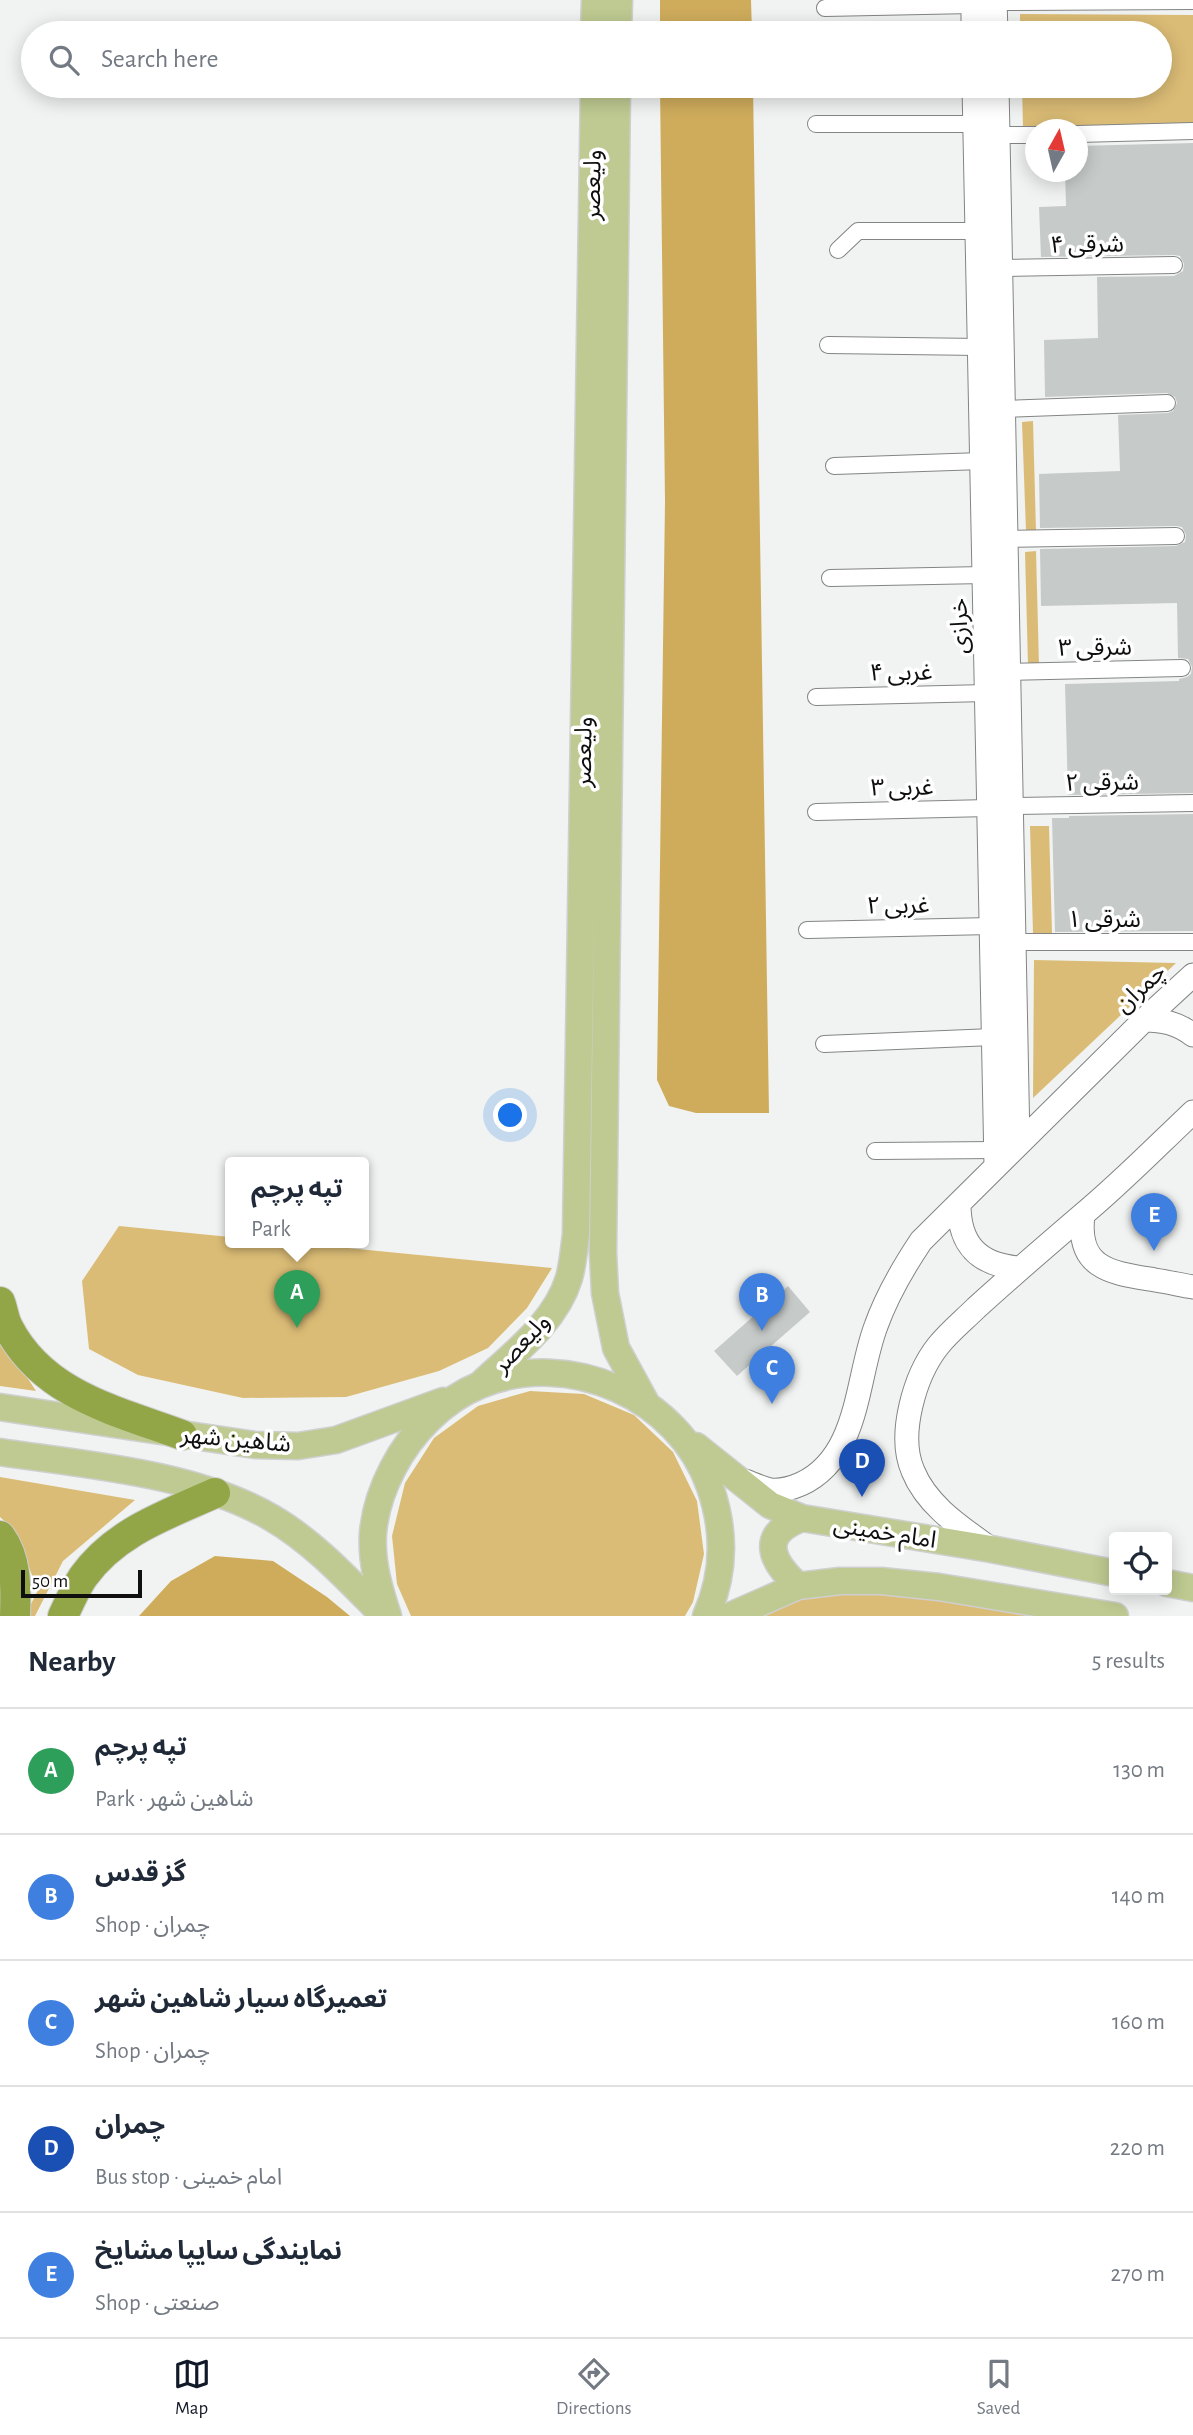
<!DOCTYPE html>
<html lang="en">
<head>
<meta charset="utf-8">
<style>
	:root { --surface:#fff; --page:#f2f2f3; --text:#1f2937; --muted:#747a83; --line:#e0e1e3; --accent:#111827 }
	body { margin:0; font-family:"Alegreya Sans","Noto Sans Arabic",sans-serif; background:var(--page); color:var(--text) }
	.controls { position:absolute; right:21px; bottom:21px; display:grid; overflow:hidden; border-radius:7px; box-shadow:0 4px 18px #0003 }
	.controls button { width:63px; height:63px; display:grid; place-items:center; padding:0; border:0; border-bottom:2px solid var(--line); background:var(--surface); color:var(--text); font:35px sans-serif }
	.compass { position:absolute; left:1025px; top:119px; width:63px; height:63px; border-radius:50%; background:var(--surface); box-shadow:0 4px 18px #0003; rotate:8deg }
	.scale { position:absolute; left:21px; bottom:18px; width:121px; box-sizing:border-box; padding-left:7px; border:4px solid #0e0f0e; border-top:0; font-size:19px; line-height:24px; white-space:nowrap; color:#0e0f0e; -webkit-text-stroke:5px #fff; paint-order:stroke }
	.you { position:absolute; left:511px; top:1116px; width:24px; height:24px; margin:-18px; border:5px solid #fff; border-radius:50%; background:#1a73e8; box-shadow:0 0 0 10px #1a73e833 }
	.badge { display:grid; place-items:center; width:46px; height:46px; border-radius:50%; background:var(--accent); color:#fff; font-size:23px; font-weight:700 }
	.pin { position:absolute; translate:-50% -58px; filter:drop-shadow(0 2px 4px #0008) }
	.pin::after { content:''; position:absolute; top:37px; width:24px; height:21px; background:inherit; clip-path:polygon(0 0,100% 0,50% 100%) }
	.popup { position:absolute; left:225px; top:1157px; width:144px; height:91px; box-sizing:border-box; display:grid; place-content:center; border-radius:7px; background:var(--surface); filter:drop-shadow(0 2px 5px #0005); font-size:23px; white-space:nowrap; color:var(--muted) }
	.popup b { font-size:26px; color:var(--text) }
	.popup::after { content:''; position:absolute; left:50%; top:100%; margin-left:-14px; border:14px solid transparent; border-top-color:var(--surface) }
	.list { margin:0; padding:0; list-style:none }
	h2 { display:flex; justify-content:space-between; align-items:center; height:91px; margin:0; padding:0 28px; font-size:30px }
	h2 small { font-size:23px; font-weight:400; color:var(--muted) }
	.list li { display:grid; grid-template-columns:46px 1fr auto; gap:21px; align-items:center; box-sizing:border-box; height:126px; padding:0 28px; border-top:2px solid var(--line) }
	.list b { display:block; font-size:26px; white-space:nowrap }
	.list p { margin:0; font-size:23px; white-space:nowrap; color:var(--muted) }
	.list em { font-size:23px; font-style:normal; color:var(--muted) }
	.icon { flex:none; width:38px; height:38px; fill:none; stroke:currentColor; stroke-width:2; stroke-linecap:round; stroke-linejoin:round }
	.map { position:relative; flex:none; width:1193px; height:1616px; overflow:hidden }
	.search { position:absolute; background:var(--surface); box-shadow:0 4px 18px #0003; left:21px; right:21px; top:21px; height:77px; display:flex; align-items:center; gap:18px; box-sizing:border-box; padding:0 24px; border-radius:38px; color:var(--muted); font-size:26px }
	.sheet { height:721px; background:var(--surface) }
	nav { display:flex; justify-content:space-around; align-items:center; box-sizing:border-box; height:98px; border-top:2px solid var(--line); background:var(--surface); font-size:19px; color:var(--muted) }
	nav a { display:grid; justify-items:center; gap:4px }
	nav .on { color:var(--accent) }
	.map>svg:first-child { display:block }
	.green { fill:#dbbc76 }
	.forest { fill:#cfac5c }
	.building { fill:#c6cac9 }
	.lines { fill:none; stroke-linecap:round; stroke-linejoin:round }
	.street-casing { stroke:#828583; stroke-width:18 }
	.secondary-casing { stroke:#828583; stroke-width:25 }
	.primary-casing { stroke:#cfcfcf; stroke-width:29 }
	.highway-casing { stroke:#cfcfcf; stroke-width:32 }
	.street { stroke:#fff; stroke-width:16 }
	.secondary { stroke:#fff; stroke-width:23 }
	.primary { stroke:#beca91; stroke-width:26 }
	.highway { stroke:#92a648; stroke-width:30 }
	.labels { text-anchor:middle; stroke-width:7; stroke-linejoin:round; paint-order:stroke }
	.street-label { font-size:24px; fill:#0e0f0e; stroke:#fff }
</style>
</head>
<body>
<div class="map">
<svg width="1193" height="1616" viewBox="0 0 1193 1616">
	<rect width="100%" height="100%" fill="#f0f3f1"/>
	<path class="green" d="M1020,14L1193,15V124L1023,128L1022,86H1160V33H1020Z
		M1033,421L1036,531H1026L1022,422Z
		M1036,551L1039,665H1028L1025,552Z
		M1030,826H1049L1052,933H1033Z
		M1034,960L1176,963L1033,1098Z
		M119,1226L230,1237V1242H287L552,1268L527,1308L488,1348L439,1371L346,1397L243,1398L138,1375L89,1349L82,1281Z
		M0,1336L36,1391L0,1386Z
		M530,1391L584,1394L634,1415L673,1452L697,1501L704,1554L693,1602L685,1616H411L397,1584L392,1536L405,1483L434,1438L478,1406Z
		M0,1477L135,1500L63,1561L35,1616H25L38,1590L14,1530L0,1517Z
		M850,1588L882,1594L970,1603L1052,1616H747L766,1606Z"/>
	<path class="forest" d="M660,0H751L752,33H660Z
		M660,86H753L769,1113H696L669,1106L657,1080L665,502Z
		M215,1556L273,1561L327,1597L350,1616H139L171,1581Z"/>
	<path class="building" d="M1193,143V793L1068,795L1065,684L1179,681V679L1187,677L1191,674L1192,667L1188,659L1178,658L1177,603L1041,606L1040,549L1176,546L1185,542L1186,535L1182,527L1176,526L1040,528L1039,474L1120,471L1118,415L1168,413L1173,411L1177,403L1175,397L1167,393L1045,397L1044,340L1098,338L1097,277L1174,276L1183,271L1184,264L1180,256L1174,255L1041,257L1039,207L1066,206L1065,172H1077V146Z
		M1193,814V931L1055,932L1052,818H1069V816Z
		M788,1286L810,1312L737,1376L714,1351Z"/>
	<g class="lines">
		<defs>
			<path id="street" d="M995,2L1193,1
				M825,8L973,5
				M816,124H975
				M1078,134L1193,131
				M998,135H1036
				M838,250L858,231H977
				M1001,268L1174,265
				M828,345L980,347
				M1004,409L1167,403
				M834,466L982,461
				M1006,539L1176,536
				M830,578L984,575
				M1009,672L1182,668
				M816,697L987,693
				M1012,806L1193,803
				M816,812L989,808
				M807,930L991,926
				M1014,942H1193
				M824,1044L993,1037
				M875,1151L996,1150"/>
			<path id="secondary" d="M973,0V33
				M995,0L996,33
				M974,86L996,1165
				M997,86L1018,1143
				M1144,1020C1163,1020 1177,1023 1193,1035
				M959,1204C959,1244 978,1265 1019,1268
				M1083,1215C1076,1270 1113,1273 1155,1280C1168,1282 1181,1285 1193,1287
				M745,1481C753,1484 762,1488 770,1490C780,1491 792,1488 801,1484C860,1457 856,1378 876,1326C887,1295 903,1268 921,1241L1144,1020L1193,975
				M991,1549C962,1528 927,1506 913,1471C897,1435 915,1375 938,1346C949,1332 964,1320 976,1308C1010,1277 1045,1247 1080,1217C1120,1184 1156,1147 1193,1112"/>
			<path id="primary" d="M594,33L595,0
				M618,33L619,0
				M617,86L603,1253L605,1293L616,1348L646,1403
				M481,1384C513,1354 556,1322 569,1278C573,1264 574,1249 576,1234L594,86
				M0,1407L255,1445L298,1446L336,1440L443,1401
				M696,1446L770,1505L802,1518L991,1549L1114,1573
				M0,1452C87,1465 196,1473 272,1518C315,1543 350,1582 384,1616
				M1167,1583L1193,1588
				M798,1586C771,1561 758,1535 802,1518
				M388,1616C379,1589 371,1562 373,1533C375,1510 383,1487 393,1468C411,1433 443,1400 480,1385C569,1348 679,1397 710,1487C725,1530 725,1574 706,1616
				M730,1616L798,1586L840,1581H881L939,1587L1115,1616"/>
			<path id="highway" d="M0,1302C3,1310 4,1320 8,1327C43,1395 117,1411 182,1435
				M0,1536C17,1559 16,1588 15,1616
				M63,1616C69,1603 75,1589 83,1577C115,1532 166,1515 215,1493"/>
		</defs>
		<use href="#street" class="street-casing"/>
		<use href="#secondary" class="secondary-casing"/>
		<use href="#primary" class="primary-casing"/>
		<use href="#highway" class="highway-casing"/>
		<use href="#street" class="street"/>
		<use href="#secondary" class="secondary"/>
		<use href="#primary" class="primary"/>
		<use href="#highway" class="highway"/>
	</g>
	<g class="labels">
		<g class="street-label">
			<text transform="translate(592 185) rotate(-89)" y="8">ولیعصر</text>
			<text transform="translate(1087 244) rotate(-1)" y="8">۴ شرقی</text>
			<text transform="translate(959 626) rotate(-91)" y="8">خرازی</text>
			<text transform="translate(1095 647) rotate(-1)" y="8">۳ شرقی</text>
			<text transform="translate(901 672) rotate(-1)" y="8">۴ غربی</text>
			<text transform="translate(583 752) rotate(-89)" y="8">ولیعصر</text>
			<text transform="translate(1102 782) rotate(-1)" y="8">۲ شرقی</text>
			<text transform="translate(902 787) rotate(-1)" y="8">۳ غربی</text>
			<text transform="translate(898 905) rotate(-1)" y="8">۲ غربی</text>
			<text x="1104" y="927">۱ شرقی</text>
			<text transform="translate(1140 988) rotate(-43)" y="8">چمران</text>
			<text transform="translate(521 1343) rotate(-47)" y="8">ولیعصر</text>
			<text transform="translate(236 1439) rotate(5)" y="8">شاهین شهر</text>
			<text transform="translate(885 1532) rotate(9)" y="8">امام خمینی</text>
		</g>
	</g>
</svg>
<div class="controls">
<button><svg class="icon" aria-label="locate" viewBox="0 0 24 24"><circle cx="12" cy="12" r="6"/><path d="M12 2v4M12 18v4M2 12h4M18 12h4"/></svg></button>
</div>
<svg class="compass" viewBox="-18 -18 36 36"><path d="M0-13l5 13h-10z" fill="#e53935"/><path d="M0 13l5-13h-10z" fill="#747a83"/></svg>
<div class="scale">50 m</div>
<div class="you"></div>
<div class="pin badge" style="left:297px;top:1328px;background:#2e9e5b">A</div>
<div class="popup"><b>تپه پرچم</b>Park</div>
<div class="pin badge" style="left:762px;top:1331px;background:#3f7fe0">B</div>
<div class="pin badge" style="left:772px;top:1404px;background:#3f7fe0">C</div>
<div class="pin badge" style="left:862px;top:1497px;background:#1a4fb4">D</div>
<div class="pin badge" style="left:1154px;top:1251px;background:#3f7fe0">E</div>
<div class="search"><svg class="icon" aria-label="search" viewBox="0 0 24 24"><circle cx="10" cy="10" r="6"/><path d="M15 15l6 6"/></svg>Search here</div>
</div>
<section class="sheet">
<h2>Nearby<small>5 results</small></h2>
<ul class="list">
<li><span class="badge" style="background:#2e9e5b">A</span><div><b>تپه پرچم</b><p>Park · شاهین شهر</p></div><em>130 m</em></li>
<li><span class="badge" style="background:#3f7fe0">B</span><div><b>گز قدس</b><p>Shop · چمران</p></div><em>140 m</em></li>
<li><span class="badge" style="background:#3f7fe0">C</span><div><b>تعمیرگاه سیار شاهین شهر</b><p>Shop · چمران</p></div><em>160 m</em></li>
<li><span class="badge" style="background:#1a4fb4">D</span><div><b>چمران</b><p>Bus stop · امام خمینی</p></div><em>220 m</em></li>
<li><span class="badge" style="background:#3f7fe0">E</span><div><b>نمایندگی سایپا مشایخ</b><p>Shop · صنعتی</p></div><em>270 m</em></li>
</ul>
</section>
<nav>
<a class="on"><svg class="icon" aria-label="map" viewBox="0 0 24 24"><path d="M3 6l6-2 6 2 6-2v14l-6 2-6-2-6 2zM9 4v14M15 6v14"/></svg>Map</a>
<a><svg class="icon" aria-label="directions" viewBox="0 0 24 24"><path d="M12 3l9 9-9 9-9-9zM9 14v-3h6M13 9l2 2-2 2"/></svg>Directions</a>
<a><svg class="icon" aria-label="saved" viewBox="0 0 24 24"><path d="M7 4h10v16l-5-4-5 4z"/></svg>Saved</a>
</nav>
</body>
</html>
